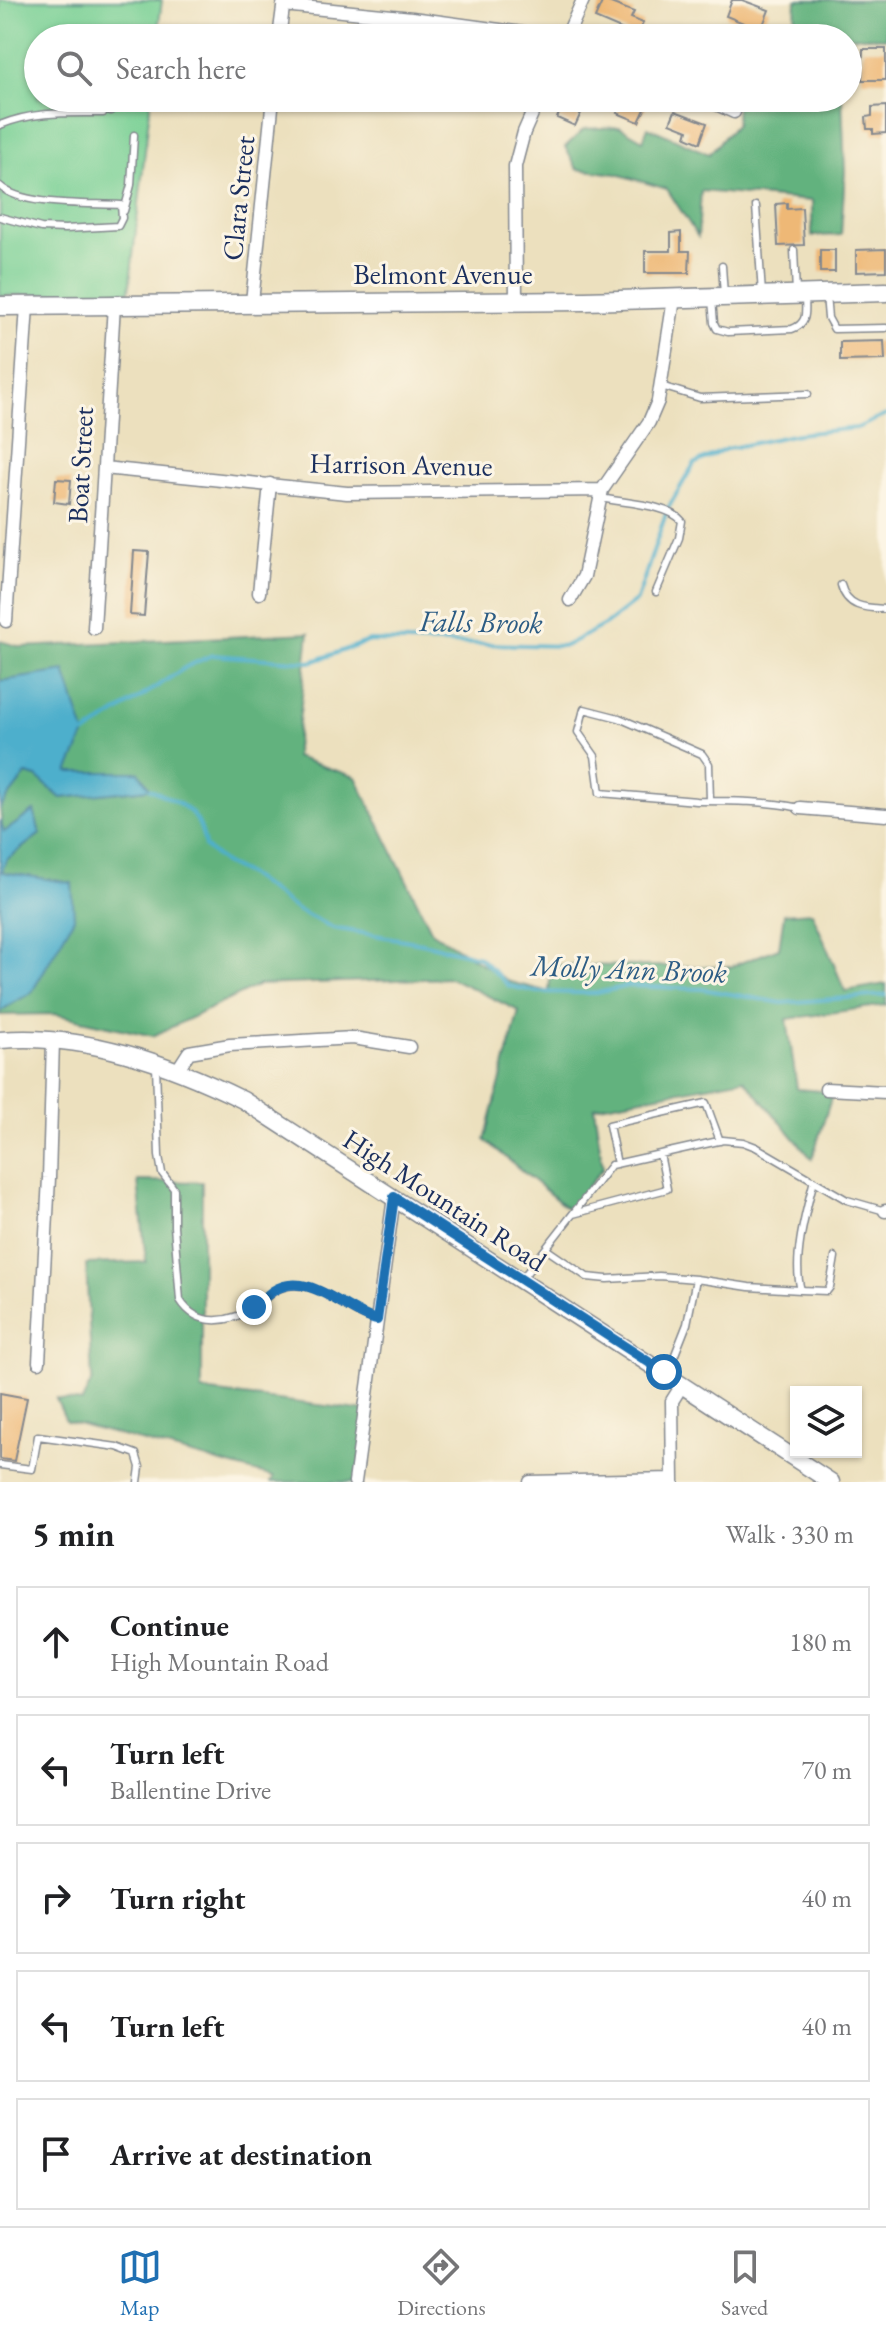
<!DOCTYPE html>
<html lang="en">
<head>
<meta charset="utf-8">
<style>
	:root { --surface:#fff; --page:#f2f2f2; --text:#202124; --muted:#757577; --line:#e0e0e0; --accent:#1f6fb2 }
	body { margin:0; font-family:"EB Garamond",serif; background:var(--page); color:var(--text) }
	.controls { position:absolute; right:24px; bottom:24px; display:grid; overflow:hidden; border-radius:0px; box-shadow:0 2px 6px #0004 }
	.controls button { width:72px; height:72px; display:grid; place-items:center; padding:0; border:0; border-bottom:2px solid var(--line); background:var(--surface); color:var(--text); font:40px sans-serif }
	.stop { position:absolute; width:24px; height:24px; margin:-18px; border:6px solid #1f6fb2; border-radius:50%; background:#fff }
	.stop.end { background:#1f6fb2; border-color:#fff; box-shadow:0 2px 8px #0008 }
	.list { margin:0; padding:0; list-style:none }
	h2 { display:flex; justify-content:space-between; align-items:center; height:104px; margin:0; padding:0 32px; font-size:34px }
	h2 small { font-size:26px; font-weight:400; color:var(--muted) }
	.list li { display:grid; grid-template-columns:52px 1fr auto; gap:24px; align-items:center; box-sizing:border-box; height:112px; margin:0 16px 16px; padding:0 16px; border:2px solid var(--line); border-radius:0px }
	.list b { display:block; font-size:30px; white-space:nowrap }
	.list p { margin:0; font-size:26px; white-space:nowrap; color:var(--muted) }
	.list em { font-size:26px; font-style:normal; color:var(--muted) }
	.icon { flex:none; width:44px; height:44px; fill:none; stroke:currentColor; stroke-width:2; stroke-linecap:round; stroke-linejoin:round }
	.map { position:relative; flex:none; width:886px; height:1482px; overflow:hidden }
	.search { position:absolute; background:var(--surface); box-shadow:0 2px 6px #0004; left:24px; right:24px; top:24px; height:88px; display:flex; align-items:center; gap:20px; box-sizing:border-box; padding:0 28px; border-radius:44px; color:var(--muted); font-size:30px }
	.sheet { height:744px; background:var(--surface) }
	nav { display:flex; justify-content:space-around; align-items:center; box-sizing:border-box; height:112px; border-top:2px solid var(--line); background:var(--surface); font-size:22px; color:var(--muted) }
	nav a { display:grid; justify-items:center; gap:4px }
	nav .on { color:var(--accent) }
	.map>svg:first-child { display:block }
	.green { fill:#79d095; stroke:#4a807a; stroke-width:2 }
	.forest { fill:#62b27e; stroke:#3e706e; stroke-width:2 }
	.water { fill:#4dafcc; stroke:#346f95; stroke-width:2 }
	.lines { fill:none; stroke-linecap:round; stroke-linejoin:round }
	.stream { stroke:#4dafcc; stroke-width:4 }
	.building { fill:#eeb876 }
	.service-casing { stroke:#84888e; stroke-width:9 }
	.minor-casing { stroke:#84888e; stroke-width:15 }
	.tertiary-casing { stroke:#84888e; stroke-width:19 }
	.secondary-casing { stroke:#84888e; stroke-width:21 }
	.service { stroke:#fff; stroke-width:6 }
	.minor { stroke:#fff; stroke-width:12 }
	.tertiary { stroke:#fff; stroke-width:16 }
	.secondary { stroke:#fff; stroke-width:18 }
	.route { stroke:#1f6fb2; stroke-width:10 }
	.labels { text-anchor:middle; stroke-width:6; stroke-linejoin:round; paint-order:stroke }
	.street-label { font-size:28px; fill:#1b2f5e; stroke:#fcf5e5 }
	.water-label { font-size:30px; font-style:italic; fill:#2c5c84; stroke:#fcf5e5 }
</style>
</head>
<body>
<div class="map">
<svg width="886" height="1482" viewBox="0 0 886 1482">
	<rect width="100%" height="100%" fill="#fcf5e5"/>
	<filter id="ink" filterUnits="userSpaceOnUse"><feTurbulence type="fractalNoise" baseFrequency=".0125" numOctaves="2"/><feDisplacementMap in="SourceGraphic" scale="16" xChannelSelector="R" yChannelSelector="G"/><feConvolveMatrix kernelMatrix="1 2 1 2 8 2 1 2 1" color-interpolation-filters="sRGB"/></filter>
	<filter id="wash" filterUnits="userSpaceOnUse"><feTurbulence type="fractalNoise" baseFrequency=".006" numOctaves="4" result="noise"/><feDisplacementMap in="SourceGraphic" scale="32" xChannelSelector="R" yChannelSelector="G"/><feGaussianBlur stdDeviation="1.8" result="paint"/><feColorMatrix in="noise" values="0 0 0 0 0 0 0 0 0 0 0 0 0 0 0 0 0 1.4 0 .05"/><feComposite in="paint" operator="in"/></filter>
	<g filter="url(#wash)">
		<rect width="100%" height="100%" fill="#ece0be"/>
		<path class="green" d="M0,0H162L157,38H38V98H151L129,291L0,296Z"/>
		<path class="forest" d="M796,0H886V38L846,36L845,38H777L795,20Z
			M737,98H842L845,171L841,235L812,236V201L701,191L698,237L667,189L617,174L577,169L565,147L584,129L620,127L643,140L648,127L709,154L736,124Z
			M309,633L295,757L356,777L432,932L510,982L549,992L551,965L730,967L779,948L784,914L812,912L845,991L886,984V1005L787,1019L797,1089L833,1092L812,1159L744,1079L594,1107L603,1168L569,1210L485,1140L519,1011L451,978L259,985L153,1036L55,1014L0,1015V1011L32,992L72,883L1,872L6,860L40,834L34,811L3,833L0,808L26,774L37,777L61,798L149,789L139,773L68,772L65,672L0,681V641L21,647Z
			M138,1181L202,1182V1391L368,1411L357,1482H271L274,1477L66,1421L56,1399L82,1402L92,1380L86,1264L146,1262Z"/>
		<path class="water" d="M65,671L85,734L68,772H139L150,789L61,798L37,777L26,774L0,808V681Z
			M34,811L40,834L6,860L2,872L72,883L74,918L32,992L0,1011V820L4,832Z"/>
		<g class="lines">
			<path class="stream" d="M85,734L186,667L212,655L311,662L370,641L565,646L606,624L637,600L667,510L694,464L726,449L797,434L857,428L886,415
				M150,789C183,805 200,809 205,847L224,863L250,876L297,910L333,928L422,943L479,957L509,986L537,992L579,993H597L628,986L702,989L782,1003L886,995"/>
		</g>
		<g id="blocks">
			<path class="building" d="M603,0L634,12L631,18L643,23L637,36L595,18Z
				M732,0H742L769,10L761,30L726,16Z
				M863,49H886V80H862Z
				M566,98H588L575,126L557,118Z
				M624,98H637L648,103L639,122L617,113Z
				M886,106V133L873,134V129H867L866,117L872,116V107Z
				M675,111L707,123L700,143L686,137L688,130L670,123Z
				M787,203V209L802,208L804,245L778,246L776,204Z
				M681,232V251H690L689,273H645V251H671V233Z
				M886,249V271L856,272V250Z
				M820,250H835V272H820Z
				M884,341L885,360L840,361V342Z
				M56,479L71,480L69,504L54,502Z
				M134,551L149,552L144,616L130,615Z
				M0,1393L27,1398L14,1461L0,1459Z"/>
		</g>
	</g>
	<g filter="url(#ink)">
		<use href="#blocks" fill-opacity="0" stroke="#84888e" stroke-width="2"/>
		<g class="lines">
			<defs>
				<path id="service" d="M110,111L133,98
					M0,125C34,111 67,113 103,113
					M0,186C22,207 91,203 121,205L122,218L118,226L65,229L41,228L0,217
					M756,206L762,294
					M124,211L131,185L134,135
					M794,250L796,293
					M722,266L724,295
					M826,295L828,318L834,329L886,328
					M712,299L714,323L717,329L728,332L792,329C809,323 805,311 805,296
					M661,386L700,398L808,394
					M601,498C622,503 669,504 682,521L679,538L656,592
					M841,585C847,608 866,608 886,609
					M710,801L709,764L702,754L619,718L584,709L578,732L595,756L600,793L697,801C732,801 766,801 800,808
					M156,1065L159,1156L162,1173L174,1189V1226L180,1300C198,1329 231,1323 256,1306C267,1298 272,1289 287,1286C323,1280 344,1313 377,1320
					M617,1164L609,1125L706,1103L720,1141
					M814,1180C806,1211 792,1260 801,1290L827,1291L830,1287L835,1257
					M573,1214L667,1189L660,1154
					M546,1249L587,1277L607,1279L659,1276L696,1279L687,1324L674,1357L665,1371
					M696,1279L749,1287L801,1290
					M521,1280L611,1165L723,1140L743,1142L756,1147L847,1200L885,1211
					M0,1465L32,1469L38,1436L117,1447L136,1454L140,1467L138,1482"/>
				<path id="minor" d="M283,5L412,18L560,38
					M279,38L284,0
					M566,38L583,0
					M703,98L734,112
					M516,301L515,166L524,132L539,98
					M252,302L273,98
					M104,468L347,493L602,490
					M259,593L270,484
					M570,600L584,576L602,490L649,422L658,401L674,299
					M6,621L27,306
					M94,628L114,305
					M800,808L886,815
					M178,1069L189,1052L230,1045L353,1038L409,1047
					M826,1089L886,1092
					M885,1211H886
					M39,1362L49,1178L53,1041
					M355,1482L394,1197
					M530,1482L673,1479
					M673,1482L672,1401L682,1385"/>
				<path id="tertiary" d="M0,1040C85,1033 168,1063 243,1100L831,1482"/>
				<path id="secondary" d="M0,306L585,301L886,292"/>
			</defs>
			<use href="#service" class="service-casing"/>
			<use href="#minor" class="minor-casing"/>
			<use href="#tertiary" class="tertiary-casing"/>
			<use href="#secondary" class="secondary-casing"/>
			<use href="#service" class="service"/>
			<use href="#minor" class="minor"/>
			<use href="#tertiary" class="tertiary"/>
			<use href="#secondary" class="secondary"/>
		</g>
	</g>
	<g class="lines" filter="url(#ink)">
		<path class="route" d="M254,1307C260,1302 267,1295 273,1291C309,1268 345,1313 377,1320L394,1197L664,1372"/>
	</g>
	<g class="labels">
		<g class="street-label">
			<text transform="translate(238 198) rotate(-84)" y="10">Clara Street</text>
			<text x="443" y="284">Belmont Avenue</text>
			<text transform="translate(401 464) rotate(1)" y="10">Harrison Avenue</text>
			<text transform="translate(80 465) rotate(-87)" y="10">Boat Street</text>
			<text transform="translate(445 1200) rotate(33)" y="10">High Mountain Road</text>
		</g>
		<g class="water-label">
			<text transform="translate(481 622) rotate(1)" y="10">Falls Brook</text>
			<text transform="translate(629 969) rotate(2)" y="10">Molly Ann Brook</text>
		</g>
	</g>
</svg>
<div class="controls">
<button><svg class="icon" aria-label="layers" viewBox="0 0 24 24"><path d="M12 4l9 5-9 5-9-5zM3 14l9 5 9-5"/></svg></button>
</div>
<div class="stop" style="left:664px;top:1372px"></div>
<div class="stop end" style="left:254px;top:1307px"></div>
<div class="search"><svg class="icon" aria-label="search" viewBox="0 0 24 24"><circle cx="10" cy="10" r="6"/><path d="M15 15l6 6"/></svg>Search here</div>
</div>
<section class="sheet">
<h2>5 min<small>Walk · 330 m</small></h2>
<ul class="list">
<li><svg class="icon" aria-label="ahead" viewBox="0 0 24 24"><path d="M12 20V5M6 11l6-6 6 6"/></svg><div><b>Continue</b><p>High Mountain Road</p></div><em>180 m</em></li>
<li><svg class="icon" aria-label="left" viewBox="0 0 24 24"><path d="M17 20v-9H6M10 6l-5 5 5 5"/></svg><div><b>Turn left</b><p>Ballentine Drive</p></div><em>70 m</em></li>
<li><svg class="icon" aria-label="right" viewBox="0 0 24 24"><path d="M7 20v-9h11M14 6l5 5-5 5"/></svg><div><b>Turn right</b></div><em>40 m</em></li>
<li><svg class="icon" aria-label="left" viewBox="0 0 24 24"><path d="M17 20v-9H6M10 6l-5 5 5 5"/></svg><div><b>Turn left</b></div><em>40 m</em></li>
<li><svg class="icon" aria-label="arrive" viewBox="0 0 24 24"><path d="M6 21V4h12l-3 4 3 4H6"/></svg><div><b>Arrive at destination</b></div></li>
</ul>
</section>
<nav>
<a class="on"><svg class="icon" aria-label="map" viewBox="0 0 24 24"><path d="M3 6l6-2 6 2 6-2v14l-6 2-6-2-6 2zM9 4v14M15 6v14"/></svg>Map</a>
<a><svg class="icon" aria-label="directions" viewBox="0 0 24 24"><path d="M12 3l9 9-9 9-9-9zM9 14v-3h6M13 9l2 2-2 2"/></svg>Directions</a>
<a><svg class="icon" aria-label="saved" viewBox="0 0 24 24"><path d="M7 4h10v16l-5-4-5 4z"/></svg>Saved</a>
</nav>
</body>
</html>
